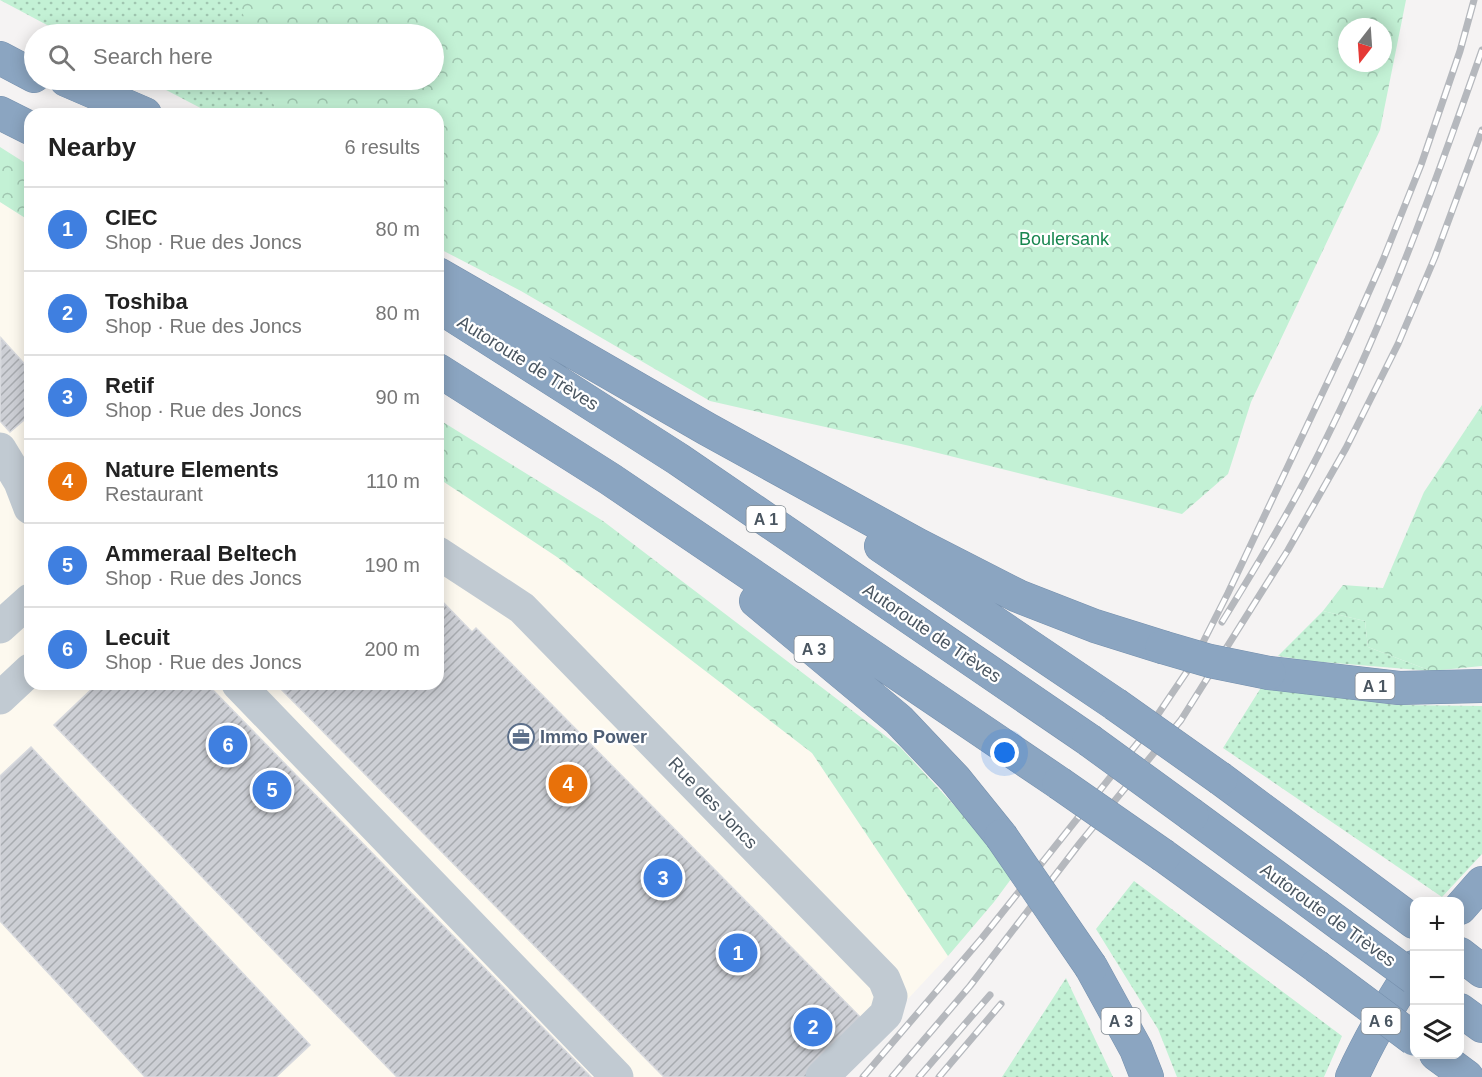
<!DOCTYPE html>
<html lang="en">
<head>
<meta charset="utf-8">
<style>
	:root { --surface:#fff; --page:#f2f2f2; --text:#222; --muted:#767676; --line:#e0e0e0; --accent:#1a73e8 }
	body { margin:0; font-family:Helvetica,sans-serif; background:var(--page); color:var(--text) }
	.controls { position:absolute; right:18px; bottom:18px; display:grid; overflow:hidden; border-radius:12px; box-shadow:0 3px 15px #0003 }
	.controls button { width:54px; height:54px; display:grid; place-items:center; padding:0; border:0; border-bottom:2px solid var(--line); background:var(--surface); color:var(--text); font:30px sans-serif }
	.compass { position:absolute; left:1338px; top:18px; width:54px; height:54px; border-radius:50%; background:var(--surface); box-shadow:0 3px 15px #0003; rotate:197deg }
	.you { position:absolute; left:1005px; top:753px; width:21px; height:21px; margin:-15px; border:4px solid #fff; border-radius:50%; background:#1a73e8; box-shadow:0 0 0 9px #1a73e833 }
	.badge { display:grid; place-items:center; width:39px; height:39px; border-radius:50%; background:var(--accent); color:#fff; font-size:20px; font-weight:700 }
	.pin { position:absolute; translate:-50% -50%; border:3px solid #fff; box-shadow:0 2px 6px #0006 }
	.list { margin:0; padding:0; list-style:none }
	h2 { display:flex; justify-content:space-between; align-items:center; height:78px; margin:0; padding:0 24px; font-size:26px }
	h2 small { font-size:20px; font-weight:400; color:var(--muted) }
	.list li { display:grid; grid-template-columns:39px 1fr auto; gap:18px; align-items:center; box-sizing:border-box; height:84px; padding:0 24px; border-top:2px solid var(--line) }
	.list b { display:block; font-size:22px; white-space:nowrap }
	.list p { margin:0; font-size:20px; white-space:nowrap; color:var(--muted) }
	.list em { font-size:20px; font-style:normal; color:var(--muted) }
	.icon { flex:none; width:33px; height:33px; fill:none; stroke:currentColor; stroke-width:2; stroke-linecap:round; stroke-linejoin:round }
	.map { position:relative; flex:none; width:1482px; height:1077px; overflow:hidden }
	.search { position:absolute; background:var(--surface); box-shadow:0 3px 15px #0003; left:24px; top:24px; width:420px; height:66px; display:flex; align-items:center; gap:15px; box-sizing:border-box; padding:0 21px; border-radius:33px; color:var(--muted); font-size:22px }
	.panel { position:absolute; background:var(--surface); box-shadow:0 3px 15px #0003; left:24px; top:108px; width:420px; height:582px; border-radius:18px }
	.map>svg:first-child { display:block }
	.commercial { fill:#fdf9ef }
	.grass { fill:url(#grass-dots) }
	.forest { fill:url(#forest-crowns); fill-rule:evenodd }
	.building { fill:url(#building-hatch); stroke:#d7d9de; stroke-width:1.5 }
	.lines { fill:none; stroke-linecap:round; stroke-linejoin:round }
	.highway-casing { stroke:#7690ad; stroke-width:34 }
	.minor { stroke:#c1cad2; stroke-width:33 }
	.highway { stroke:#8ba5c1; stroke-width:33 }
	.rail-casing { stroke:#b5b8bd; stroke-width:7 }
	.rail { stroke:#fff; stroke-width:4.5; stroke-dasharray:14; stroke-linecap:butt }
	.highway-bridge-casing { stroke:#7690ad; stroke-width:34; stroke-linecap:butt }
	.highway-bridge { stroke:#8ba5c1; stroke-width:33 }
	.labels { text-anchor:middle; stroke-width:4.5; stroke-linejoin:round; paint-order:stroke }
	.shield { fill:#fff; stroke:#808990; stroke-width:1.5 }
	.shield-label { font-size:16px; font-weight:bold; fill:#4a5661 }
	.park-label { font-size:18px; fill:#17864f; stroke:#fff }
	.street-label { font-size:18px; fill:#4a5661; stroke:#fff }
	.service-label { font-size:18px; font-weight:bold; fill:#4e5e75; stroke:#fff; text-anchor:start }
</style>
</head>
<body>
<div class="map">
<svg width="1482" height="1077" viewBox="0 0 1482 1077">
	<defs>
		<pattern id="grass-dots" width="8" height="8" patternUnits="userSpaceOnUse" patternTransform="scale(1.5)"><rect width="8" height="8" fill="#c3f1d5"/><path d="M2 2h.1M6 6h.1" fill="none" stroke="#a0c6b0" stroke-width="1.8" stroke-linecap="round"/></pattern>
		<pattern id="forest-crowns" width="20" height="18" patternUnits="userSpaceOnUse" patternTransform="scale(1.5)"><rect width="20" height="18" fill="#c3f1d5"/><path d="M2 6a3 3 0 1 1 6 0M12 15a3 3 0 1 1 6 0" fill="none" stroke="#a0c6b0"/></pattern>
		<pattern id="building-hatch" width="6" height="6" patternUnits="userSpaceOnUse" patternTransform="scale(1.5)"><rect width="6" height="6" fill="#cdcfd5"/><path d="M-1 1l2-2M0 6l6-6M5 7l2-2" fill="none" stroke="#a8abb0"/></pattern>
	</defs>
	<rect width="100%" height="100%" fill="#f5f3f3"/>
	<path class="commercial" d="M0,202L30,221V684H438V478L557,557L812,753L948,956L835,1077H0Z"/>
	<path class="grass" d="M0,0H239L251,34H64Z
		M147,80H266L277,114H212Z
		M1323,611L1365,621L1368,647L1431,671L1310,661L1278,656Z
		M1262,686L1397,705L1482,706V854L1442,897L1223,748Z
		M1134,881L1342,1036L1324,1077H1177L1158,1029L1096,929Z
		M1066,978L1113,1077H1002Z"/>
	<path class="forest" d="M238,0H1406L1380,130L1251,402L1228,474L1182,514L910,446L710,401L521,291L438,248V114H277L265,80H434V34H250ZM1347,27H1383V63H1347Z
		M0,147L30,166V221L0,202Z
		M1482,405V666L1431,671L1368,647L1365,621L1323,611L1343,585L1383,588L1424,492Z
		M438,419L603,521L900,747L991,845L1014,875L994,902L948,956L812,753L557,557L438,478Z"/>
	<path class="building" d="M1,338L30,370V415L10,432L0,421Z
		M438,597L472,632L476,628L866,1023L811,1077H664L276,684H438Z
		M97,684H207L591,1077H397L54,725Z
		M31,747L310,1045L276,1077H145L0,921V776Z"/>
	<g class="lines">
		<defs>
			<path id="highway" d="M0,58L34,76
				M66,80L145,114
				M0,113L30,128
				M438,274L707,429L918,545L1018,596L1095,626L1162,647
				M438,306L678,459L1089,740
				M438,370L610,479L1059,783
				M881,546L1115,704
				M756,601L899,720L955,779L1001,836
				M1269,673L1399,688L1482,686
				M1221,779L1414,922
				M1192,815L1340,924
				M1164,856L1316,966
				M1460,908L1482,883
				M1460,954L1482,971
				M1091,967L1136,1049L1147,1077
				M1460,1010L1482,1026
				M1436,1054L1467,1077
				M1352,1077C1370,1038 1391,1002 1414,967"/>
		</defs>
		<use href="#highway" class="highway-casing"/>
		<path class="minor" d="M0,449L20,482L30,508
			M438,553L522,608L884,979L891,996L886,1014L822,1077
			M0,627L30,600
			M238,684L617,1077
			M0,698L30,670"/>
		<use href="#highway" class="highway"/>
		<defs>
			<path id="rail" d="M1222,622C1259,562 1296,501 1327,437C1389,312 1436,181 1482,50
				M863,1077L982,938L1144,735L1192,664L1228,593L1348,339L1383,260L1421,165L1460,51L1474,0
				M892,1077L970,986L1080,843L1181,720L1288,550L1346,448L1398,344L1435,257L1482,130
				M919,1077L990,995
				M939,1077L1001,1004"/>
		</defs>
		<use href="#rail" class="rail-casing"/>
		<use href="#rail" class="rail"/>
		<defs>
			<path id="highway-bridge" d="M1162,647L1210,661L1269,673
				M1115,704L1221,779
				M1089,740L1192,815
				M1059,783L1164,856
				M1001,836L1091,967
				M1340,924L1414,978
				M1316,966L1414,1039"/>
		</defs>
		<use href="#highway-bridge" class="highway-bridge-casing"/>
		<use href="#highway-bridge" class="highway-bridge"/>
	</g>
	<defs>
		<symbol id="office-ring" viewBox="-11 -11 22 22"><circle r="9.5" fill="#fff" stroke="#5c6f8a" stroke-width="1.5"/><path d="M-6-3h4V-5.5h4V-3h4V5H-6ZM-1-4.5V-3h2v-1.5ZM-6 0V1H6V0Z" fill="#5c6f8a"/></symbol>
	</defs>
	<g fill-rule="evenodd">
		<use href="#office-ring" x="506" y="722" width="30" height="30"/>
	</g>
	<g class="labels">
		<g class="shield">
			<rect x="746.5" y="506" width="39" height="26" rx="4.5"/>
			<rect x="794.5" y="636" width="39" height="26" rx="4.5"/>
			<rect x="1355.5" y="673" width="39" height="26" rx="4.5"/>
			<rect x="1101.5" y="1008" width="39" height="26" rx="4.5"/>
			<rect x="1361.5" y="1008" width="39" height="26" rx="4.5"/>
		</g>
		<g class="shield-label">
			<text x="766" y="525">A 1</text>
			<text x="814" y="655">A 3</text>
			<text x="1375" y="692">A 1</text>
			<text x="1121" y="1027">A 3</text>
			<text x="1381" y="1027">A 6</text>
		</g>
		<g class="park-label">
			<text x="1064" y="245">Boulersank</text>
		</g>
		<g class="street-label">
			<text transform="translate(528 363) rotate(32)" y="6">Autoroute de Trèves</text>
			<text transform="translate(932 633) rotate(34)" y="6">Autoroute de Trèves</text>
			<text transform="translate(713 803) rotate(46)" y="6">Rue des Joncs</text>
			<text transform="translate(1328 915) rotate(36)" y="6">Autoroute de Trèves</text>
		</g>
		<g class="service-label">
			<text x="540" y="743">Immo Power</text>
		</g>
	</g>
</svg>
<div class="controls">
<button>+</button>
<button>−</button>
<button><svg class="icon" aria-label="layers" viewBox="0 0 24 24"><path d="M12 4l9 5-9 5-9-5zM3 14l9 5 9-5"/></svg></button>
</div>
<svg class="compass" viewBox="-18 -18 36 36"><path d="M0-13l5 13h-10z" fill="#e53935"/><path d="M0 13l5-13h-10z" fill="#767676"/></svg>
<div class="you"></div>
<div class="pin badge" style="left:738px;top:953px;background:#3f7fe0">1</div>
<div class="pin badge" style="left:813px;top:1027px;background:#3f7fe0">2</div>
<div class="pin badge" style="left:663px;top:878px;background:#3f7fe0">3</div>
<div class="pin badge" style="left:568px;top:784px;background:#e8710a">4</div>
<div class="pin badge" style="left:272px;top:790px;background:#3f7fe0">5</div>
<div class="pin badge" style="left:228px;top:745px;background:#3f7fe0">6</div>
<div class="search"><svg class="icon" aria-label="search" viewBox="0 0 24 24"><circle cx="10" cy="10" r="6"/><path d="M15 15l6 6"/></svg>Search here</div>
<section class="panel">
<h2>Nearby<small>6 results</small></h2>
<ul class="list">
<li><span class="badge" style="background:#3f7fe0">1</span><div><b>CIEC</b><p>Shop · Rue des Joncs</p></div><em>80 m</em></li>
<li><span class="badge" style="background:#3f7fe0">2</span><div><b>Toshiba</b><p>Shop · Rue des Joncs</p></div><em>80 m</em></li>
<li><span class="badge" style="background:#3f7fe0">3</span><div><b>Retif</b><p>Shop · Rue des Joncs</p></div><em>90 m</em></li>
<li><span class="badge" style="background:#e8710a">4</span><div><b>Nature Elements</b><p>Restaurant</p></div><em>110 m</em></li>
<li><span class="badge" style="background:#3f7fe0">5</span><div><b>Ammeraal Beltech</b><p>Shop · Rue des Joncs</p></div><em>190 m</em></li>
<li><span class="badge" style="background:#3f7fe0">6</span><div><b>Lecuit</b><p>Shop · Rue des Joncs</p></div><em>200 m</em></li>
</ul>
</section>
</div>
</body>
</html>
